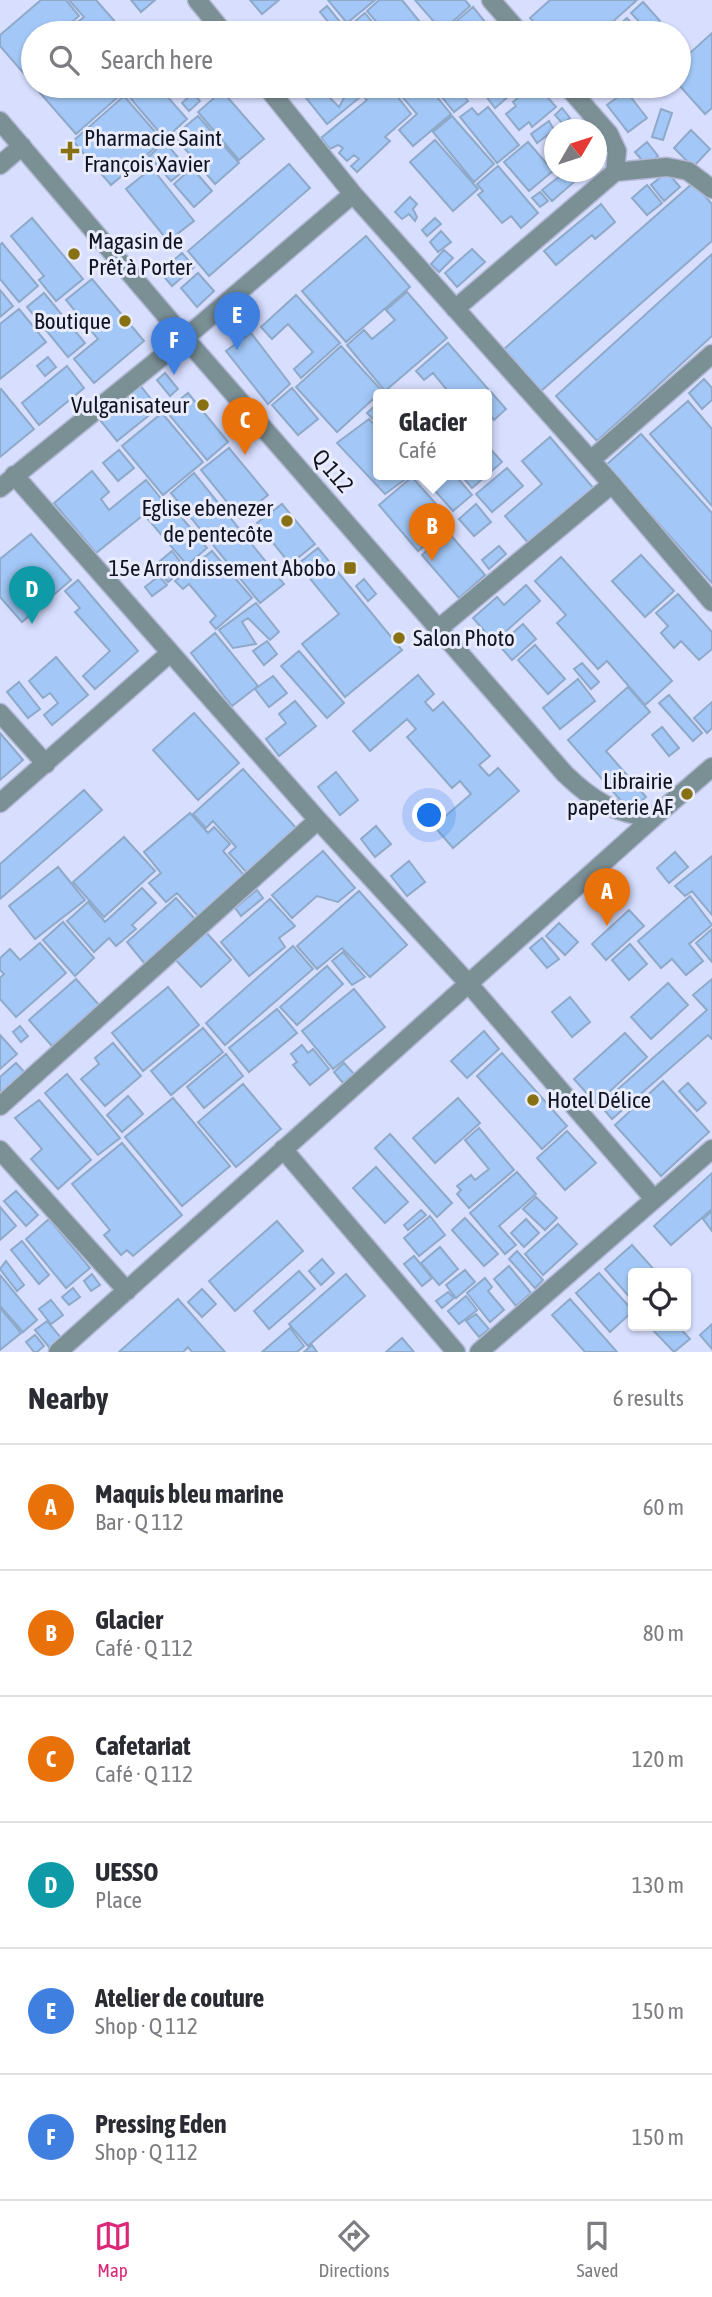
<!DOCTYPE html>
<html lang="en">
<head>
<meta charset="utf-8">
<style>
	:root { --surface:#fff; --page:#f7f7f7; --text:#2b2b33; --muted:#7c7c81; --line:#e1e1e2; --accent:#db2777 }
	body { margin:0; font-family:"Asap Condensed",sans-serif; background:var(--page); color:var(--text) }
	.controls { position:absolute; right:21px; bottom:21px; display:grid; overflow:hidden; border-radius:7px; box-shadow:0 2px 5px #0004 }
	.controls button { width:63px; height:63px; display:grid; place-items:center; padding:0; border:0; border-bottom:2px solid var(--line); background:var(--surface); color:var(--text); font:35px sans-serif }
	.compass { position:absolute; left:544px; top:119px; width:63px; height:63px; border-radius:50%; background:var(--surface); box-shadow:0 2px 5px #0004; rotate:51deg }
	.you { position:absolute; left:430px; top:816px; width:24px; height:24px; margin:-18px; border:5px solid #fff; border-radius:50%; background:#1a73e8; box-shadow:0 0 0 10px #1a73e833 }
	.badge { display:grid; place-items:center; width:46px; height:46px; border-radius:50%; background:var(--accent); color:#fff; font-size:23px; font-weight:700 }
	.pin { position:absolute; translate:-50% -58px; filter:drop-shadow(0 2px 4px #0008) }
	.pin::after { content:''; position:absolute; top:37px; width:24px; height:21px; background:inherit; clip-path:polygon(0 0,100% 0,50% 100%) }
	.popup { position:absolute; left:373px; top:389px; width:119px; height:91px; box-sizing:border-box; display:grid; place-content:center; border-radius:7px; background:var(--surface); filter:drop-shadow(0 2px 5px #0005); font-size:23px; white-space:nowrap; color:var(--muted) }
	.popup b { font-size:26px; color:var(--text) }
	.popup::after { content:''; position:absolute; left:50%; top:100%; margin-left:-14px; border:14px solid transparent; border-top-color:var(--surface) }
	.list { margin:0; padding:0; list-style:none }
	h2 { display:flex; justify-content:space-between; align-items:center; height:91px; margin:0; padding:0 28px; font-size:30px }
	h2 small { font-size:23px; font-weight:400; color:var(--muted) }
	.list li { display:grid; grid-template-columns:46px 1fr auto; gap:21px; align-items:center; box-sizing:border-box; height:126px; padding:0 28px; border-top:2px solid var(--line) }
	.list b { display:block; font-size:26px; white-space:nowrap }
	.list p { margin:0; font-size:23px; white-space:nowrap; color:var(--muted) }
	.list em { font-size:23px; font-style:normal; color:var(--muted) }
	.icon { flex:none; width:38px; height:38px; fill:none; stroke:currentColor; stroke-width:2; stroke-linecap:round; stroke-linejoin:round }
	.map { position:relative; flex:none; width:712px; height:1352px; overflow:hidden }
	.search { position:absolute; background:var(--surface); box-shadow:0 2px 5px #0004; left:21px; right:21px; top:21px; height:77px; display:flex; align-items:center; gap:18px; box-sizing:border-box; padding:0 24px; border-radius:38px; color:var(--muted); font-size:26px }
	.sheet { height:847px; background:var(--surface) }
	nav { display:flex; justify-content:space-around; align-items:center; box-sizing:border-box; height:98px; border-top:2px solid var(--line); background:var(--surface); font-size:19px; color:var(--muted) }
	nav a { display:grid; justify-items:center; gap:4px }
	nav .on { color:var(--accent) }
	.map>svg:first-child { display:block }
	.building { fill:#a3c8f7; stroke:#8fa9c9; stroke-width:2 }
	.lines { fill:none; stroke-linecap:round; stroke-linejoin:round }
	.minor-casing { stroke:#b3b9d6; stroke-width:21 }
	.tertiary-casing { stroke:#b3b9d6; stroke-width:21 }
	.minor { stroke:#7b9095; stroke-width:18 }
	.tertiary { stroke:#7b9095; stroke-width:18 }
	.poi-dot { fill:#877112; stroke:#e8ecfc; stroke-width:2.5 }
	.labels { text-anchor:middle; stroke-width:6; stroke-linejoin:round; paint-order:stroke }
	.poi-label { font-size:23px; fill:#111321; stroke:#e8ecfc; text-anchor:end }
	.street-label { font-size:23px; fill:#111321; stroke:#e8ecfc }
</style>
</head>
<body>
<div class="map">
<svg width="712" height="1352" viewBox="0 0 712 1352">
	<rect width="100%" height="100%" fill="#d7defe"/>
	<path class="building" d="M41,0H66L79,16L63,30L66,33H33V84L0,46V35Z
		M69,0H96L125,33H77L71,27L84,17Z
		M131,0H155L141,12Z
		M250,0H279L262,14Z
		M328,0H375L347,23Z
		M379,0H402L424,27L416,33H386L367,11Z
		M415,0H465L470,6L442,31Z
		M550,0H637L600,33H544L530,18Z
		M643,2L660,21L648,31L631,13Z
		M327,6L349,33H337L320,12Z
		M473,7L494,33H459L452,25Z
		M365,13L381,33H352L347,28Z
		M627,18L640,33H610Z
		M434,26L439,33H425Z
		M712,33V108L705,114L679,85V63Z
		M34,86H124L127,89L76,134Z
		M134,86H158L187,119L165,139L126,93Z
		M311,86H332L325,93L339,107L347,92L359,98L327,124L302,93Z
		M362,86H389L411,114L385,137L390,141L357,172L351,166L359,159L354,155L347,161L339,153L343,148L338,145L330,149L321,138L367,100L358,90Z
		M393,86H428L451,114L413,146L399,130L417,114Z
		M433,86H456L468,101L454,112Z
		M465,86H484L472,95Z
		M488,86H521L495,108L482,91Z
		M532,86H538L556,107L532,127L529,122L519,130L506,114L516,106L513,102Z
		M222,91L264,139L239,160L198,112Z
		M626,91L647,118L628,132L607,105Z
		M193,93L200,101L189,111L182,103Z
		M124,96L163,141L111,185L73,141Z
		M488,107L519,145L497,163L460,117L472,108L478,115Z
		M562,108L570,118L563,124L555,115Z
		M661,109L672,113L663,140L652,137Z
		M198,116L239,163L215,184L174,136Z
		M452,116L494,164L474,182L433,132Z
		M549,121L554,130L537,143L531,134Z
		M691,130L710,149L693,167L674,148Z
		M435,140L478,189L453,211L410,162Z
		M165,142L187,168L171,181L149,156Z
		M528,142L553,171L529,191L504,162Z
		M647,142L658,156L647,166L635,152Z
		M289,164L310,188L209,276L188,251Z
		M498,166L538,213L521,228L511,216L502,223L478,195L483,191L477,184Z
		M152,168L194,221L168,241L126,189Z
		M192,168L212,191L194,207L174,184Z
		M565,172L574,182L552,201L542,190Z
		M667,172L680,187L664,201L651,185Z
		M693,183L712,204V241L541,391L504,349Z
		M647,185L662,203L647,215L632,198Z
		M540,192L548,201L540,207L532,198Z
		M410,197L417,204L413,209L417,217L415,221L409,214L402,219L395,212Z
		M601,204L615,222L595,239L592,235L556,265L544,251Z
		M32,218L83,279L56,301L39,280L44,276L11,236Z
		M435,218L441,224L427,236L422,230Z
		M441,231L451,242L438,252L430,242Z
		M366,236L410,287L346,342L302,291Z
		M2,243L38,286L19,302L0,279V245Z
		M472,249L485,262L457,287L445,273Z
		M444,250L453,258L439,272L431,264Z
		M182,253L194,267L172,286L160,272Z
		M712,254V336L597,441L556,396Z
		M198,273L214,291L197,307L181,288Z
		M92,279L144,341L94,383L74,359L98,339L66,300Z
		M0,290L13,306L0,317Z
		M407,292L447,338L385,391L347,345L364,330L372,339L395,320L386,310Z
		M44,293L85,343L68,357L27,307Z
		M296,295L340,343L301,378L294,369L313,352L288,324L272,339L261,327Z
		M19,309L46,342L0,379V324Z
		M251,333L290,384L268,404L226,351Z
		M448,343L488,389L482,395H451L433,373L424,380L416,371Z
		M341,346L382,391L337,432L296,387Z
		M48,357L56,367L45,376L37,366Z
		M67,366L84,388L39,425L22,403Z
		M165,373L178,389L170,396L157,380Z
		M704,379L712,388V400L702,409L689,393Z
		M136,380L158,408L117,441L95,414Z
		M292,388L318,419L298,435L272,405Z
		M1,389L34,429L0,457V390Z
		M491,392L506,409L494,420L489,414L486,415V395Z
		M188,393L228,442L207,460L166,411Z
		M688,401L712,429V506L650,434Z
		M378,403V424L367,413Z
		M162,413L203,462L163,495L122,446Z
		M369,419L378,429V444L375,446L378,449V475H411L385,494L337,443Z
		M641,434L712,513V583L606,465Z
		M550,437L594,489L530,545L505,516L542,484L522,461Z
		M486,444L502,462L472,488L461,475H486Z
		M229,448L268,495L240,518L201,470Z
		M119,450L134,468L118,481L103,463Z
		M507,468L523,486L492,512L476,494Z
		M92,471L109,492L101,499L109,510L146,480L162,500L96,553L54,503Z
		M194,473L284,584L260,603L171,493Z
		M421,475H455L472,495L453,511Z
		M412,477L452,522L418,551L379,505Z
		M168,501L207,548L187,565L147,518Z
		M282,504L315,544L290,564L257,523Z
		M476,504L491,522L474,536L459,519Z
		M448,532L485,575L459,598L422,555Z
		M31,534L71,580L22,622L0,597V559Z
		M499,546L506,554L489,569L482,560Z
		M318,548L402,650L345,697L302,644L339,614L298,564Z
		M172,551L185,568L168,582L154,566Z
		M212,551L252,598L216,629L210,622L216,616L189,584L183,589L175,581Z
		M641,555L674,591L645,617L612,581Z
		M561,557L672,681L645,705L607,661L598,669L557,623L566,615L535,581Z
		M159,576L167,585L152,596L145,587Z
		M364,579L376,594L368,601L356,586Z
		M78,580L138,651L95,689L83,676L110,651L75,612L80,608L65,591Z
		M526,585L540,601L494,642L473,618L497,597L504,605Z
		M678,594L712,632V649L699,660L681,641L674,648L661,633L668,626L656,613Z
		M256,603L279,632L270,640L248,618L242,622L256,644L233,648L219,630Z
		M523,624L536,639L512,660L499,645Z
		M215,633L258,686L232,706L191,653Z
		M267,641L277,654L264,665L253,651Z
		M535,645L565,679L548,694L518,660Z
		M299,651L344,703L327,718L281,666Z
		M56,657L88,695L52,725L44,715L58,703L50,693L43,698L29,681Z
		M582,663L599,682L591,689L574,669Z
		M418,675L434,694L425,702L433,711L443,702L490,756L479,765L489,776L498,768L519,791L453,848L434,826L471,794L460,781L452,788L407,737L416,729L407,719L370,751L353,731Z
		M273,676L287,693L269,707L255,689Z
		M578,679L595,701L560,729L543,708Z
		M19,682L40,709L28,718L7,692Z
		M628,687L650,712L606,751L646,797L630,811L568,740Z
		M669,695L702,733L693,741L659,703Z
		M295,701L316,726L279,756L266,739L286,723L279,714Z
		M712,702V728L707,733L694,718Z
		M194,713L239,763L198,800L153,750Z
		M662,727L679,748L669,756L652,735Z
		M0,733L23,760L0,780Z
		M243,769L297,829L247,873L229,853L236,847L213,821L206,828L193,814Z
		M336,772L358,800L340,815L318,787Z
		M84,790L102,810L0,899V864Z
		M190,813L208,833L214,827L230,844L223,851L244,875L198,916L177,893L166,902L149,883L161,873L144,852Z
		M376,826L391,844L375,857L361,839Z
		M124,837L155,871L104,917L73,882Z
		M323,851L355,888L338,902L317,896L292,918L272,895Z
		M675,852L688,867L669,883L657,868Z
		M712,856V915L692,891L685,896L675,886Z
		M409,861L425,882L407,896L391,876Z
		M58,867L85,900L35,939L9,906Z
		M142,888L156,903L132,925L136,929L116,946L109,938L94,952L67,921L88,902L105,922Z
		M257,890L263,898L241,916L235,908Z
		M359,891L407,945L370,977L342,948L317,969L297,946Z
		M690,896L712,925L689,944L703,961L686,975L672,959L661,968L638,941Z
		M176,898L195,919L145,964L127,942Z
		M270,899L295,926L279,938L285,947L249,976L221,942Z
		M629,910L644,926L606,960L592,944Z
		M63,922L94,958L75,976L43,940Z
		M559,923L578,942L565,955L546,936Z
		M712,929V962L696,943Z
		M204,930L231,960L201,987L173,957Z
		M542,938L559,959L547,968L530,948Z
		M40,943L66,973L16,1017L0,999V978L4,974L0,970V958L10,949L20,960Z
		M630,944L647,964L629,980L612,960Z
		M293,946L313,969L225,1045L206,1023Z
		M343,952L365,977L352,985L332,961Z
		M327,966L343,984L297,1025L280,1007Z
		M76,979L99,1005L52,1046L29,1020Z
		M712,979V1039L708,1035L612,1119L600,1105L707,1010L693,995Z
		M668,983L688,1005L651,1039L631,1017Z
		M168,987L199,1025L143,1071L112,1033Z
		M354,989L385,1027L333,1069L302,1031Z
		M570,997L590,1022L572,1037L552,1012Z
		M277,1009L297,1033L249,1072L229,1048Z
		M20,1026L28,1036L21,1042L13,1032Z
		M203,1028L223,1052L171,1095L151,1071Z
		M484,1031L499,1049L467,1078L451,1061Z
		M625,1033L647,1057L596,1104L574,1079Z
		M0,1035L17,1054L0,1069Z
		M113,1043L141,1076L105,1106L81,1079L99,1064L95,1058Z
		M302,1045L308,1053L313,1049L329,1069L310,1085L293,1065L297,1062L291,1054Z
		M502,1053L567,1126L542,1149L477,1076Z
		M226,1054L243,1076L204,1108L187,1087Z
		M16,1063L27,1075L0,1098V1077Z
		M344,1063L354,1074L343,1083L334,1072Z
		M67,1074L120,1138L98,1155L45,1093Z
		M663,1081L709,1132L661,1176L615,1125Z
		M688,1083L706,1103L697,1111L679,1091Z
		M243,1084L281,1129L236,1167L198,1122Z
		M128,1096L143,1114L122,1132L107,1115Z
		M173,1098L230,1166L182,1206L125,1137Z
		M458,1098L480,1123L435,1163L413,1138Z
		M39,1100L91,1160L58,1189L31,1159L42,1149L15,1118Z
		M479,1128L514,1170L469,1208L457,1194L461,1190L457,1186L471,1175L475,1180L489,1169L465,1140Z
		M567,1131L596,1163L565,1190L537,1158Z
		M390,1134L452,1203L437,1217L375,1148Z
		M122,1143L182,1215L133,1256L127,1250L121,1255L104,1235L110,1230L72,1184Z
		M376,1167L408,1202L385,1223L353,1188Z
		M517,1172L536,1194L499,1226L516,1245L505,1254L470,1213Z
		M712,1173V1209L671,1245L654,1226Z
		M16,1191L38,1215L26,1226L4,1201Z
		M536,1197L557,1218L545,1230L523,1209Z
		M0,1207L16,1226L0,1240Z
		M421,1210L426,1215L408,1230L404,1225Z
		M712,1211V1231L703,1219Z
		M430,1216L445,1235L419,1256L404,1238Z
		M465,1218L498,1254L484,1266L452,1230Z
		M49,1219L90,1268L66,1288L26,1239Z
		M526,1219L539,1233L524,1247L511,1233Z
		M277,1221L303,1251L235,1311L209,1281Z
		M558,1224L577,1244L543,1275L525,1254Z
		M22,1241L49,1275L39,1284L11,1250Z
		M632,1245L657,1273H633V1301L605,1269Z
		M440,1247L458,1269L439,1285L421,1263Z
		M517,1251L543,1280L535,1288L509,1259Z
		M414,1256L432,1278L422,1286L404,1264Z
		M322,1259L334,1273L321,1285L309,1271Z
		M6,1261L24,1285L17,1291L0,1269Z
		M509,1266L531,1293L516,1306L494,1279Z
		M465,1270L475,1282L456,1298L446,1285Z
		M299,1271L315,1289L269,1329L254,1311Z
		M599,1273L633,1311L610,1332L576,1293Z
		M92,1274L100,1285L91,1291L84,1281Z
		M346,1274L365,1296L308,1346L289,1324Z
		M0,1275L37,1320L23,1332L0,1306Z
		M485,1278L492,1287L488,1291L504,1310L490,1322L467,1293Z
		M73,1288L80,1297L69,1305L62,1297Z
		M202,1289L216,1304L202,1317L188,1302Z
		M448,1292L454,1298L442,1308L436,1301Z
		M466,1296L477,1310L459,1324L448,1311Z
		M178,1299L225,1352H192L188,1347L183,1352H119Z
		M570,1299L617,1352H585L552,1315Z
		M51,1300L63,1315L51,1324L39,1309Z
		M0,1308L21,1333L0,1350Z
		M476,1314L489,1329L479,1337L466,1321Z
		M47,1321L66,1344L53,1352L35,1330Z
		M712,1324V1349L700,1335Z
		M649,1326H678L690,1339L674,1352Z
		M290,1328L304,1346L297,1352H262Z
		M35,1335L44,1346L37,1352H34L26,1342Z
		M402,1338L414,1352H386Z
		M312,1345L317,1352H304Z"/>
	<g class="lines">
		<defs>
			<path id="minor" d="M197,0L224,33
				M491,0L520,33
				M266,86L353,194L612,484L712,602
				M567,86L609,134L617,151L615,172
				M455,309L615,172L667,167L688,171L712,189
				M591,460L712,354
				M14,475L318,820L468,983L654,1199
				M0,488L185,338L353,194
				M438,629L612,484
				M0,713L46,764
				M0,803L170,653
				M0,1106L318,820
				M283,1149L456,1352
				M0,1150L127,1291
				M58,1352L653,818
				M479,1352L712,1149"/>
			<path id="tertiary" d="M0,121L185,338L565,774C593,801 613,813 653,818L712,767
				M0,165L22,146"/>
		</defs>
		<use href="#minor" class="minor-casing"/>
		<use href="#tertiary" class="tertiary-casing"/>
		<use href="#minor" class="minor"/>
		<use href="#tertiary" class="tertiary"/>
	</g>
	<g class="poi-dot">
		<path d="M66.5 140.5h7v7h7v7h-7v7h-7v-7h-7v-7h7z"/>
		<circle cx="74" cy="254" r="7"/>
		<circle cx="125" cy="321" r="7"/>
		<circle cx="203" cy="405" r="7"/>
		<circle cx="287" cy="521" r="7"/>
		<rect x="343" y="561" width="14" height="14" rx="3.5"/>
		<circle cx="399" cy="638" r="7"/>
		<circle cx="687" cy="794" r="7"/>
		<circle cx="533" cy="1100" r="7"/>
	</g>
	<g class="labels">
		<g class="poi-label">
			<text x="84" y="146" text-anchor="start">Pharmacie Saint<tspan x="84" dy="26">François Xavier</tspan></text>
			<text x="88" y="249" text-anchor="start">Magasin de<tspan x="88" dy="26">Prêt à Porter</tspan></text>
			<text x="111" y="329">Boutique</text>
			<text x="189" y="413">Vulganisateur</text>
			<text x="273" y="516">Eglise ebenezer<tspan x="273" dy="26">de pentecôte</tspan></text>
			<text x="336" y="576">15e Arrondissement Abobo</text>
			<text x="413" y="646" text-anchor="start">Salon Photo</text>
			<text x="673" y="789">Librairie<tspan x="673" dy="26">papeterie AF</tspan></text>
			<text x="547" y="1108" text-anchor="start">Hotel Délice</text>
		</g>
		<g class="street-label">
			<text transform="translate(333 471) rotate(49)" y="8">Q 112</text>
		</g>
	</g>
</svg>
<div class="controls">
<button><svg class="icon" aria-label="locate" viewBox="0 0 24 24"><circle cx="12" cy="12" r="6"/><path d="M12 2v4M12 18v4M2 12h4M18 12h4"/></svg></button>
</div>
<svg class="compass" viewBox="-18 -18 36 36"><path d="M0-13l5 13h-10z" fill="#e53935"/><path d="M0 13l5-13h-10z" fill="#7c7c81"/></svg>
<div class="you"></div>
<div class="pin badge" style="left:607px;top:926px;background:#e8710a">A</div>
<div class="pin badge" style="left:432px;top:561px;background:#e8710a">B</div>
<div class="popup"><b>Glacier</b>Café</div>
<div class="pin badge" style="left:245px;top:455px;background:#e8710a">C</div>
<div class="pin badge" style="left:32px;top:624px;background:#0f9aa8">D</div>
<div class="pin badge" style="left:237px;top:350px;background:#3f7fe0">E</div>
<div class="pin badge" style="left:174px;top:375px;background:#3f7fe0">F</div>
<div class="search"><svg class="icon" aria-label="search" viewBox="0 0 24 24"><circle cx="10" cy="10" r="6"/><path d="M15 15l6 6"/></svg>Search here</div>
</div>
<section class="sheet">
<h2>Nearby<small>6 results</small></h2>
<ul class="list">
<li><span class="badge" style="background:#e8710a">A</span><div><b>Maquis bleu marine</b><p>Bar · Q 112</p></div><em>60 m</em></li>
<li><span class="badge" style="background:#e8710a">B</span><div><b>Glacier</b><p>Café · Q 112</p></div><em>80 m</em></li>
<li><span class="badge" style="background:#e8710a">C</span><div><b>Cafetariat</b><p>Café · Q 112</p></div><em>120 m</em></li>
<li><span class="badge" style="background:#0f9aa8">D</span><div><b>UESSO</b><p>Place</p></div><em>130 m</em></li>
<li><span class="badge" style="background:#3f7fe0">E</span><div><b>Atelier de couture</b><p>Shop · Q 112</p></div><em>150 m</em></li>
<li><span class="badge" style="background:#3f7fe0">F</span><div><b>Pressing Eden</b><p>Shop · Q 112</p></div><em>150 m</em></li>
</ul>
</section>
<nav>
<a class="on"><svg class="icon" aria-label="map" viewBox="0 0 24 24"><path d="M3 6l6-2 6 2 6-2v14l-6 2-6-2-6 2zM9 4v14M15 6v14"/></svg>Map</a>
<a><svg class="icon" aria-label="directions" viewBox="0 0 24 24"><path d="M12 3l9 9-9 9-9-9zM9 14v-3h6M13 9l2 2-2 2"/></svg>Directions</a>
<a><svg class="icon" aria-label="saved" viewBox="0 0 24 24"><path d="M7 4h10v16l-5-4-5 4z"/></svg>Saved</a>
</nav>
</body>
</html>
